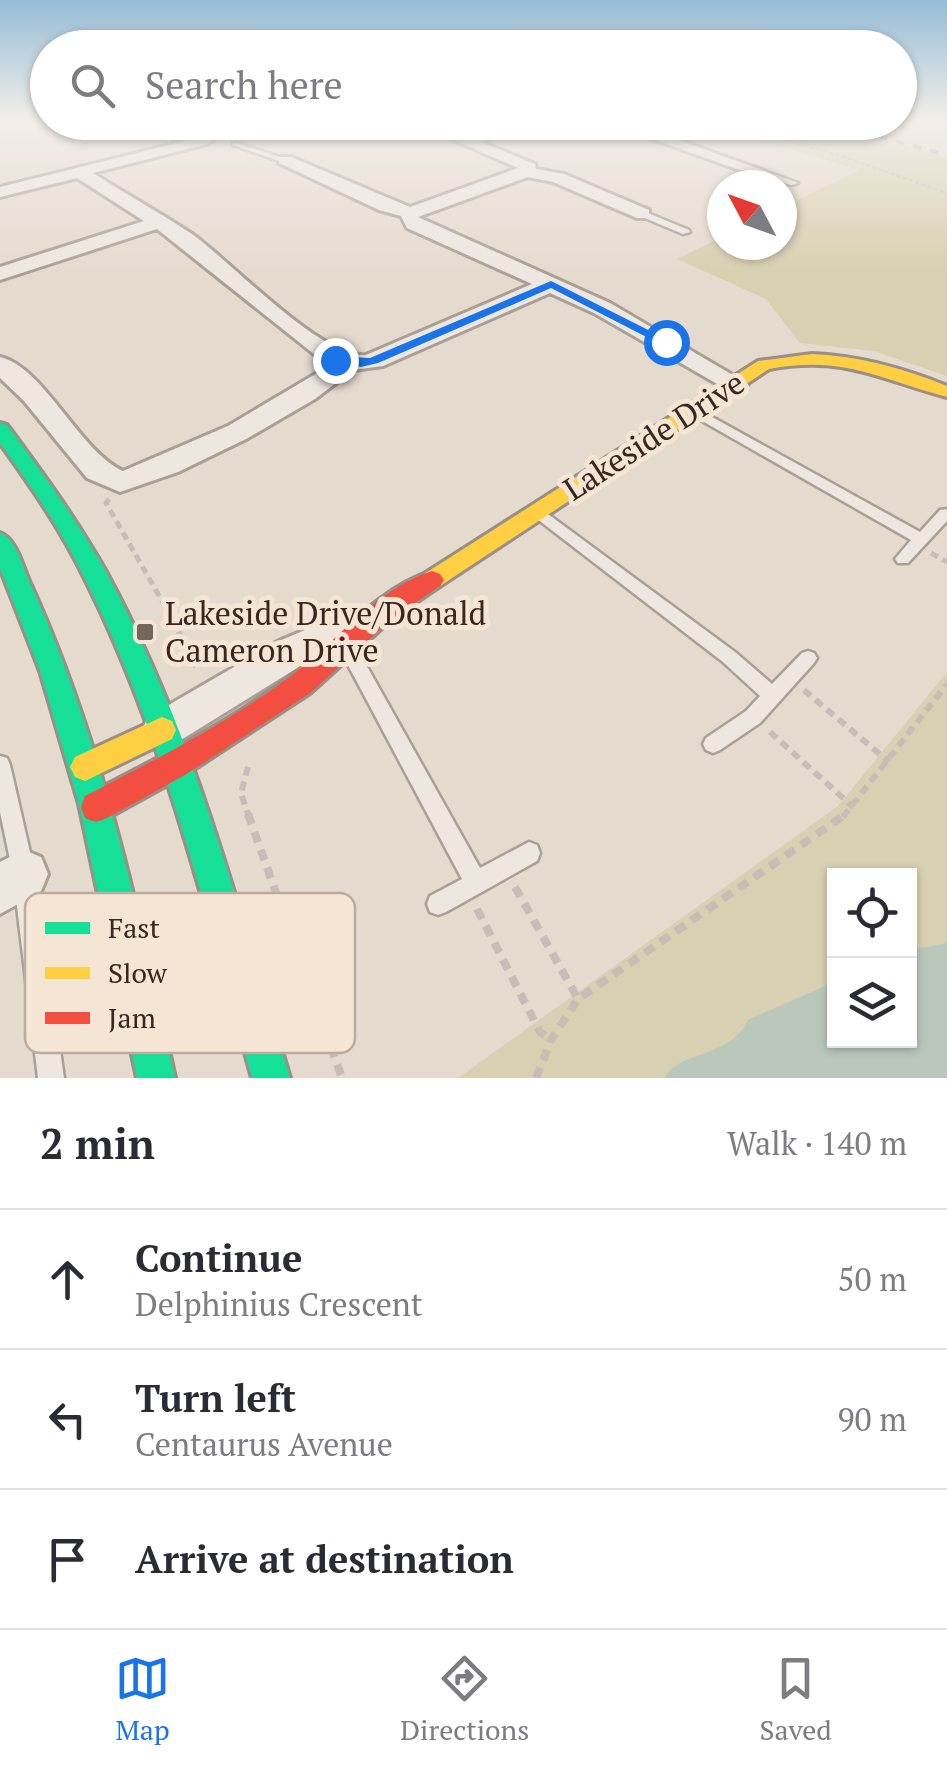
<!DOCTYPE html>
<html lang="en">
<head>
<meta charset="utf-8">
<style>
	:root { --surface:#fff; --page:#f2f2f3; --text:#2b2b33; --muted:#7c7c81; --line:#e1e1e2; --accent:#1a73e8 }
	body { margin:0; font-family:"PT Serif",serif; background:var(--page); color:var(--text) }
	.controls { position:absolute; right:30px; bottom:30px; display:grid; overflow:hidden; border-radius:0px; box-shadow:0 2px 8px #0004 }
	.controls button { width:90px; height:90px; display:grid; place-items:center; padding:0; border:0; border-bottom:2px solid var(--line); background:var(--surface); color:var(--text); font:50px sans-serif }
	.compass { position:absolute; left:707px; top:170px; width:90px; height:90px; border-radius:50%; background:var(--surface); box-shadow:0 2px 8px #0004; rotate:311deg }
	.stop { position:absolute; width:30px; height:30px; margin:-22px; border:8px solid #1a73e8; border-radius:50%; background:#fff }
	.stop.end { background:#1a73e8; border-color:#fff; box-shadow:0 2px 10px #0008 }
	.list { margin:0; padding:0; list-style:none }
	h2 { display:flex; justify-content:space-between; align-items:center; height:130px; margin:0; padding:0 40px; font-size:42px }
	h2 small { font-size:32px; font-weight:400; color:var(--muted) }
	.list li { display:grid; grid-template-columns:65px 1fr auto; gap:30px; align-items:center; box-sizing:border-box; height:140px; padding:0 40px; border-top:2px solid var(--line) }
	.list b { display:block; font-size:38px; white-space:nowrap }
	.list p { margin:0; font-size:32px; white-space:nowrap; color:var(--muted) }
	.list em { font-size:32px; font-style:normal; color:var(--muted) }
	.icon { flex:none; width:55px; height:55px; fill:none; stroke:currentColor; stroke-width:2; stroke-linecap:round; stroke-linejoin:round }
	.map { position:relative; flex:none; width:947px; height:1078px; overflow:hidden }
	.search { position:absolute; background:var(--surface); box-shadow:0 2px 8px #0004; left:30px; right:30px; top:30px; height:110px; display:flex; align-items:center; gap:25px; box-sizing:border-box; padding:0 35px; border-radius:55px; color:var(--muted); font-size:38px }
	.sheet { height:550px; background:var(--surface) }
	nav { display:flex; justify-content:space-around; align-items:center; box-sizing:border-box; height:140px; border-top:2px solid var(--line); background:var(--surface); font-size:28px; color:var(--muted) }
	nav a { display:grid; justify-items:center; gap:5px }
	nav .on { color:var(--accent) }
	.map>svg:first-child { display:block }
	.green { fill:#d7d0b1; fill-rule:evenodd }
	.water { fill:#bac8bc }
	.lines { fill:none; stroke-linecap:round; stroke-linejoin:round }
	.lane-casing { stroke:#aa9f97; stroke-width:5 }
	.street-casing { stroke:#aa9f97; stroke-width:6 }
	.fast-casing { stroke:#9a8f87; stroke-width:6 }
	.slow-casing { stroke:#9a8f87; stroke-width:6 }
	.jam-casing { stroke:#9a8f87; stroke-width:6 }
	.path-far3 { stroke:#c6bdb6; stroke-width:2.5; stroke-dasharray:4 2.5; stroke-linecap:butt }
	.path-far2 { stroke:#c6bdb6; stroke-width:5; stroke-dasharray:8 5; stroke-linecap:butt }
	.path-far1 { stroke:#c6bdb6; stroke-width:6; stroke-dasharray:9 6; stroke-linecap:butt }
	.path { stroke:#c6bdb6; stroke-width:8; stroke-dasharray:11 8; stroke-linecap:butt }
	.lane { fill:#ede7e0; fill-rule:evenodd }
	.street { fill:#ede7e0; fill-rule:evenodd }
	.fast { fill:#16e098; fill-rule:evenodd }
	.slow { fill:#ffcf43; fill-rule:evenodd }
	.jam { fill:#f24e42; fill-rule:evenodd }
	.rail { stroke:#aca5a0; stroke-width:4; stroke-dasharray:9 9; stroke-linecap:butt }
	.route { fill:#1a73e8 }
	.poi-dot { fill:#75655c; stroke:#f5e5d5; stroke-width:4 }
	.labels { text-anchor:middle; stroke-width:10; stroke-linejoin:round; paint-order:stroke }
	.street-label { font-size:32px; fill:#39261f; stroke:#f5e5d5 }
	.poi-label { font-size:32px; fill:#39261f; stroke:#f5e5d5; text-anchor:start }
	.key { fill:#f5e5d5; stroke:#bdac9e; stroke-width:2.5 }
	.key-label { font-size:28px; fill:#39261f }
</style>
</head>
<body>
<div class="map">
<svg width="947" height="1078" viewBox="0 0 947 1078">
	<rect width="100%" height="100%" fill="#e5dace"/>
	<path class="green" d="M704,123H819L947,157V376L874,351L800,343L766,299L677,259L722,237V245H782V208L859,170Z
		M947,672V1078H458L838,806ZM834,876H910V1040H834Z"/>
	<path class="water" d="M947,943V1078H665C678,1050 728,1060 748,1020L834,982V1040H910V950Z"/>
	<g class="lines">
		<defs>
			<path id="lane" d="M233,143H237L289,160L282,162L233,145Z
				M751,168H757L798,183L791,185L751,172Z
				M643,211L689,230L690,232L683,234L640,216L639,214Z
				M694,407L920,532L940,510L947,509V521L908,563H898L895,559L911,540L690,414L688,411Z
				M537,506L735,652L772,684L802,653L808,651L814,653L817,658L814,663L760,723L720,750L713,753L706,750L703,744L706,738L746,711L760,696L723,662L532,515L530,511Z
				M349,643L355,645L480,868L529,842L537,845L540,853L537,861L446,912L438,915L430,912L427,904L430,896L462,879L340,650L343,645Z
				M0,756L7,758L10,765L35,874L64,1078H38L13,874L0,812Z"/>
			<path id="street" d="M196,122H210L214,129L252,122H287L217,137L207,144L93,173C126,194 160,213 192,234C230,261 323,360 366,355L532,284L407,228L401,216L379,210L279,163V157H291L410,207L518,168L413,122C435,122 455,136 469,136C490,135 508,122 534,122L481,142L535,164L536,169L564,174L649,210V218H637L553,182L528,177L418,217L610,303L748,384L744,389H726L594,313L550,293L383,366L353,370L315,399L248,438L178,472L120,492L87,478L24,401L0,378V357C44,367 79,451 123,471L228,426L329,366L157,229L0,280V267L144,221L77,178L0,197V187L197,138L202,135Z
				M605,122H628L762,170L748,173Z
				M350,611L363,616L368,626L363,636L305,663L176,743L162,749L148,743L142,730L148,717L279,641Z
				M24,850L41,857L48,874L41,891L0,914V862Z"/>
			<path id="fast" d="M0,423L7,425C42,472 76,519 105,570C192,728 238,906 290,1078H252C205,909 164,737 85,579C62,531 31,486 0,443Z
				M0,533C16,538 23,568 30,583C102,740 138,910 175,1078H137L79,804L40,671L0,568Z"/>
			<path id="slow" d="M812,354C859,356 903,368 947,386V397C879,379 844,355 769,369L440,586H424L420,580L424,574L758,361Z
				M162,717L172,721L176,730L172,739L85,781L75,777L70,767L75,757Z"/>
			<path id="jam" d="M432,571L440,574L444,580L440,586L394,617L310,693L185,775L107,818L96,822L85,818L81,807L85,796C155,760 228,723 291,676C336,642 376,589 432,571Z"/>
		</defs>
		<use href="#lane" class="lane-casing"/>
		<use href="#street" class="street-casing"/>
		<use href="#fast" class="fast-casing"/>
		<use href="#slow" class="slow-casing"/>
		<use href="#jam" class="jam-casing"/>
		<path class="path-far3" d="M723,122L841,156L947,193"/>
		<path class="path-far2" d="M109,499L106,503L166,608
			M931,553L947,562"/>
		<path class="path-far1" d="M165,605L199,672
			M804,690L889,762
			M770,732L853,807
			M248,767L241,793L249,817
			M843,817L947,684"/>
		<path class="path" d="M248,814L342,1078
			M515,887L578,999
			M477,909L540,1032L551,1040
			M536,1078L551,1040L578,999L846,814"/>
		<use href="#lane" class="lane"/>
		<use href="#street" class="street"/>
		<use href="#fast" class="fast"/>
		<use href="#slow" class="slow"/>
		<use href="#jam" class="jam"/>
		<path class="rail" d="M826,122L947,155"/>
	</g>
	<linearGradient id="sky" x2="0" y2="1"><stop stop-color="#95bcd6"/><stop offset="0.44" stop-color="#f3eee9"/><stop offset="1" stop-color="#f3eee9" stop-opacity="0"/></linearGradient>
	<rect width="947" height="272" fill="url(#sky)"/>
	<path class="route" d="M551,281L672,342L662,345L551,288L378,363L361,367L329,360L335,356L370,358Z"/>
	<rect class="poi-dot" x="135" y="622" width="20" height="20" rx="5"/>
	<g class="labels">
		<g class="street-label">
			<text transform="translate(654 436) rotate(-33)" y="11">Lakeside Drive</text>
		</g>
		<g class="poi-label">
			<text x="165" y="625">Lakeside Drive/Donald<tspan x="165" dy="37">Cameron Drive</tspan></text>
		</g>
	</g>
	<rect x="25" y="893" width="330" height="160" rx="15" class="key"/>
	<rect x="45" y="922" width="45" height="12" fill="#16e098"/>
	<rect x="45" y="967" width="45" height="12" fill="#ffcf43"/>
	<rect x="45" y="1012" width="45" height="12" fill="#f24e42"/>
	<g class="key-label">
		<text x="108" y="938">Fast</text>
		<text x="108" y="983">Slow</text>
		<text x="108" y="1028">Jam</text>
	</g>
</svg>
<div class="controls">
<button><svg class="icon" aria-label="locate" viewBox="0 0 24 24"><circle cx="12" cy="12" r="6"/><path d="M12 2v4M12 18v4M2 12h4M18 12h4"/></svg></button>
<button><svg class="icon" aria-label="layers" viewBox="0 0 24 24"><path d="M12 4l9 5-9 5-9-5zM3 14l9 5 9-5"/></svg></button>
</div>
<svg class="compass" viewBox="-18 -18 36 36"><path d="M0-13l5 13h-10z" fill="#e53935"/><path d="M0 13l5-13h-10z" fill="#7c7c81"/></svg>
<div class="stop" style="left:666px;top:342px"></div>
<div class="stop end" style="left:335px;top:360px"></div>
<div class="search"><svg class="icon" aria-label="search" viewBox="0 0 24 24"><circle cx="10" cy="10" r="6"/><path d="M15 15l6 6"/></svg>Search here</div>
</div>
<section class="sheet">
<h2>2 min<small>Walk · 140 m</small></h2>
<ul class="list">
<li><svg class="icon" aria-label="ahead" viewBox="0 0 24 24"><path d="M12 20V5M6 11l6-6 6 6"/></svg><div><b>Continue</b><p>Delphinius Crescent</p></div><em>50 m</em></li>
<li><svg class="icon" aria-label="left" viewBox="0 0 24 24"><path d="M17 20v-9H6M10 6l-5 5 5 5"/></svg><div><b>Turn left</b><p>Centaurus Avenue</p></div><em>90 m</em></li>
<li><svg class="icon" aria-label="arrive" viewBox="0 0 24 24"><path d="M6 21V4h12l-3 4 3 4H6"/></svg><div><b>Arrive at destination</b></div></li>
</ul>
</section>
<nav>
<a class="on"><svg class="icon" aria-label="map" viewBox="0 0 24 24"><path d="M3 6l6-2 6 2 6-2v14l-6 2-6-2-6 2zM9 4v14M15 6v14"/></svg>Map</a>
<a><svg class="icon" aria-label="directions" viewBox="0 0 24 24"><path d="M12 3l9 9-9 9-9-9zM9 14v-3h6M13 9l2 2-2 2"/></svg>Directions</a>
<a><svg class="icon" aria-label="saved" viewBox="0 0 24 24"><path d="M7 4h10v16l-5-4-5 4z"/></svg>Saved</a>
</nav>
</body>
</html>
